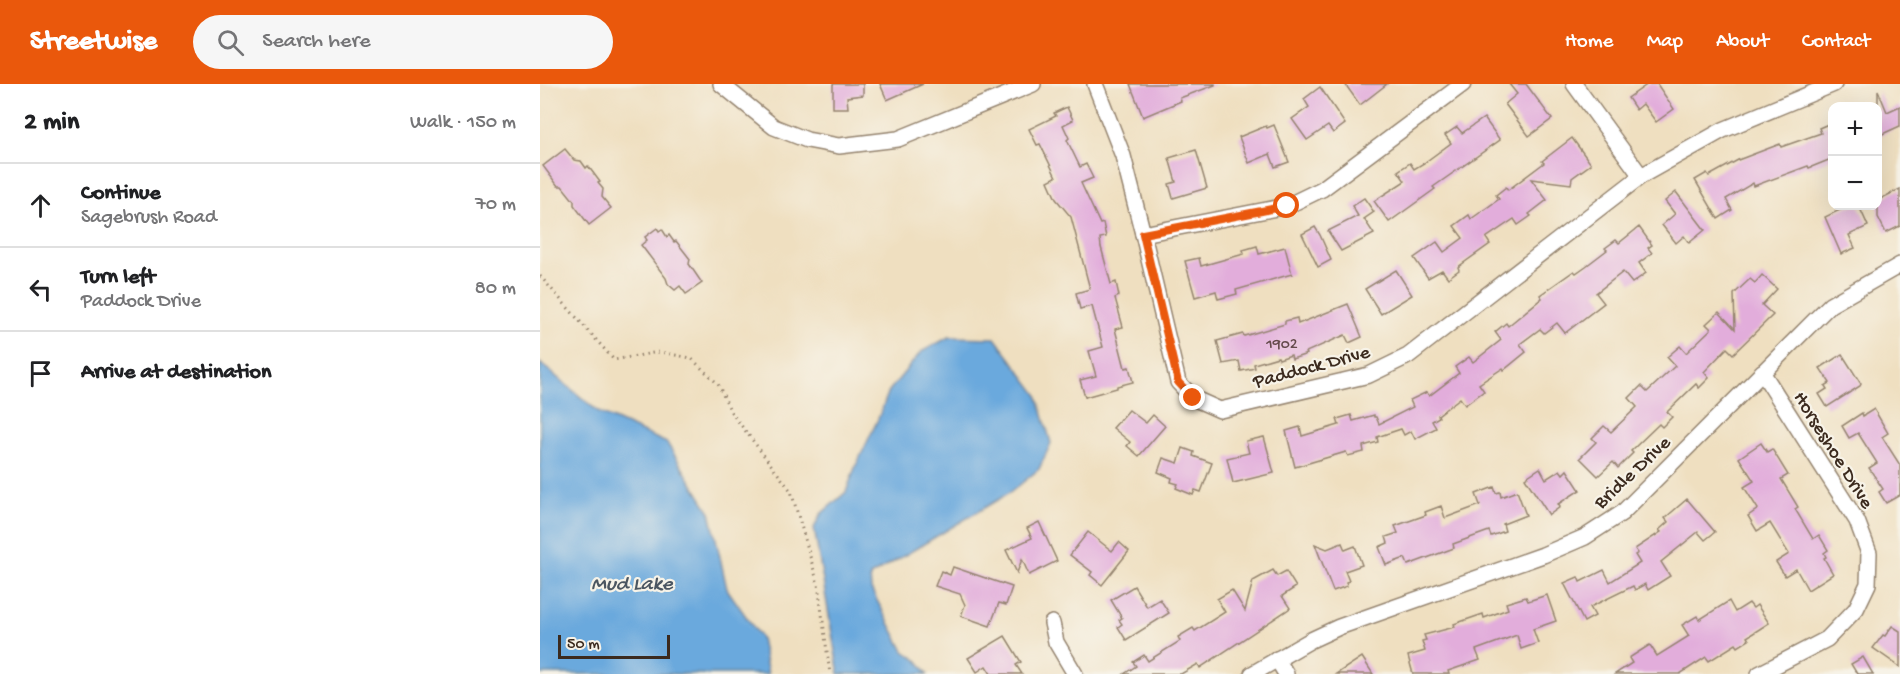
<!DOCTYPE html>
<html lang="en">
<head>
<meta charset="utf-8">
<style>
  :root { --surface:#fff; --page:#f6f6f6; --text:#202124; --muted:#757577; --line:#e0e0e0; --accent:#ea580c }
  body { margin:0; font-family:"Gochi Hand",sans-serif; background:var(--page); color:var(--text) }
  .controls { position:absolute; right:18px; top:18px; display:grid; overflow:hidden; border-radius:12px; box-shadow:0 6px 24px #0002 }
  .controls button { width:54px; height:54px; display:grid; place-items:center; padding:0; border:0; border-bottom:2px solid var(--line); background:var(--surface); color:var(--text); font:30px sans-serif }
  .scale { position:absolute; left:18px; bottom:15px; width:112px; box-sizing:border-box; padding-left:6px; border:3px solid #3b2a1e; border-top:0; font-size:16px; line-height:21px; white-space:nowrap; color:#3b2a1e; -webkit-text-stroke:4px #f7f3e8; paint-order:stroke }
  .stop { position:absolute; width:18px; height:18px; margin:-14px; border:4px solid #ea580c; border-radius:50%; background:#fff }
  .stop.end { background:#ea580c; border-color:#fff; box-shadow:0 2px 6px #0008 }
  .list { margin:0; padding:0; list-style:none }
  h2 { display:flex; justify-content:space-between; align-items:center; height:78px; margin:0; padding:0 24px; font-size:26px }
  h2 small { font-size:20px; font-weight:400; color:var(--muted) }
  .list li { display:grid; grid-template-columns:39px 1fr auto; gap:18px; align-items:center; box-sizing:border-box; height:84px; padding:0 24px; border-top:2px solid var(--line) }
  .list b { display:block; font-size:22px; white-space:nowrap }
  .list p { margin:0; font-size:20px; white-space:nowrap; color:var(--muted) }
  .list em { font-size:20px; font-style:normal; color:var(--muted) }
  .icon { flex:none; width:33px; height:33px; fill:none; stroke:currentColor; stroke-width:2; stroke-linecap:round; stroke-linejoin:round }
  .map { position:relative; flex:none; width:1360px; height:590px; overflow:hidden }
  header { display:flex; align-items:center; gap:36px; box-sizing:border-box; height:84px; padding:0 30px; background:var(--accent); color:#fff }
  header strong { font-size:28px }
  nav { display:flex; gap:33px; margin-inline-start:auto; font-size:21px }
  .search { width:420px; height:54px; background:var(--page); display:flex; align-items:center; gap:15px; box-sizing:border-box; padding:0 21px; border-radius:33px; color:var(--muted); font-size:22px }
  main { display:flex }
  aside { flex:1; background:var(--surface) }
  .map>svg:first-child { display:block }
  .water { fill:#6aa9dd; stroke:#526a7e; stroke-width:1.5 }
  .building { fill:#e2addb }
  .lines { fill:none; stroke-linecap:round; stroke-linejoin:round }
  .street-casing { stroke:#95846f; stroke-width:18 }
  .path { stroke:#95846f; stroke-width:3; stroke-dasharray:1.5 4.5; stroke-linecap:butt }
  .street { stroke:#fff; stroke-width:15 }
  .route { stroke:#ea580c; stroke-width:8 }
  .labels { text-anchor:middle; stroke-width:4.5; stroke-linejoin:round; paint-order:stroke }
  .number-label { font-size:16px; fill:#654b4d }
  .street-label { font-size:20px; fill:#3b2a1e; stroke:#f7f3e8 }
  .water-label { font-size:21px; font-style:italic; fill:#4b5661; stroke:#f7f3e8 }
</style>
</head>
<body>
<header>
<strong>Streetwise</strong>
<div class="search"><svg class="icon" aria-label="search" viewBox="0 0 24 24"><circle cx="10" cy="10" r="6"/><path d="M15 15l6 6"/></svg>Search here</div>
<nav><a>Home</a><a>Map</a><a>About</a><a>Contact</a></nav>
</header>
<main>
<aside>
<h2>2 min<small>Walk · 150 m</small></h2>
<ul class="list">
<li><svg class="icon" aria-label="ahead" viewBox="0 0 24 24"><path d="M12 20V5M6 11l6-6 6 6"/></svg><div><b>Continue</b><p>Sagebrush Road</p></div><em>70 m</em></li>
<li><svg class="icon" aria-label="left" viewBox="0 0 24 24"><path d="M17 20v-9H6M10 6l-5 5 5 5"/></svg><div><b>Turn left</b><p>Paddock Drive</p></div><em>80 m</em></li>
<li><svg class="icon" aria-label="arrive" viewBox="0 0 24 24"><path d="M6 21V4h12l-3 4 3 4H6"/></svg><div><b>Arrive at destination</b></div></li>
</ul>
</aside>
<div class="map">
<svg width="1360" height="590" viewBox="0 0 1360 590">
  <rect width="100%" height="100%" fill="#f7f3e8"/>
  <filter id="ink" filterUnits="userSpaceOnUse"><feTurbulence type="fractalNoise" baseFrequency=".0167" numOctaves="2"/><feDisplacementMap in="SourceGraphic" scale="12" xChannelSelector="R" yChannelSelector="G"/><feConvolveMatrix kernelMatrix="1 2 1 2 8 2 1 2 1" color-interpolation-filters="sRGB"/></filter>
  <filter id="wash" filterUnits="userSpaceOnUse"><feTurbulence type="fractalNoise" baseFrequency=".008" numOctaves="4" result="noise"/><feDisplacementMap in="SourceGraphic" scale="24" xChannelSelector="R" yChannelSelector="G"/><feGaussianBlur stdDeviation="1.35" result="paint"/><feColorMatrix in="noise" values="0 0 0 0 0 0 0 0 0 0 0 0 0 0 0 0 0 1.4 0 .05"/><feComposite in="paint" operator="in"/></filter>
  <g filter="url(#wash)">
    <rect width="100%" height="100%" fill="#efdfc0"/>
    <!-- water -->
    <g class="water">
      <polygon points="409,253 455,254 497,310 511,359 499,385 471,408 330,492 331,505 364,567 377,576 388,590 299,590 274,444 281,430 306,408 315,384 338,335 349,307 381,268"/>
      <polygon points="0,279 60,329 127,359 170,428 187,505 221,554 228,590 0,590"/>
    </g>
    <g id="blocks">
      <!-- building -->
      <g class="building">
        <polygon points="293,0 323,0 323,11 307,13 308,24 293,24"/>
        <polygon points="340,0 383,0 347,16"/>
        <polygon points="590,0 675,0 675,1 640,14 641,17 603,33"/>
        <polygon points="805,0 847,0 820,21"/>
        <polygon points="969,0 986,0 1012,35 989,52 965,20 977,10"/>
        <polygon points="1108,0 1117,0 1134,25 1116,38 1103,20 1096,26 1088,14"/>
        <polygon points="780,3 805,40 793,49 788,42 767,56 752,35 769,23 764,15"/>
        <polygon points="1338,6 1347,28 1360,22 1360,42 1338,52"/>
        <polygon points="527,23 533,36 523,41 529,54 527,56 540,83 546,80 553,94 541,99 560,140 563,139 566,153 560,154 561,163 571,200 576,198 579,212 575,214 583,243 575,245 585,284 589,283 593,298 577,302 577,304 545,313 540,296 556,292 549,267 563,263 552,222 540,225 536,209 550,205 531,133 516,115 508,97 516,93 500,60 497,61 489,45 516,32 514,29"/>
        <polygon points="944,34 960,56 893,103 895,105 849,138 834,117 865,97 858,87 870,79 874,85 884,79 911,59 905,51 917,43 922,49"/>
        <polygon points="1293,38 1293,76 1291,75 1269,84 1268,82 1214,102 1213,99 1186,115 1192,126 1178,135 1155,96 1167,89 1169,92 1198,76 1240,60 1241,63 1281,49 1279,44"/>
        <polygon points="734,41 749,78 735,83 730,70 709,79 699,53 726,42 727,44"/>
        <polygon points="1032,54 1051,80 1032,94 1031,100 991,95 1007,116 989,130 991,132 978,141 974,135 946,154 950,160 918,183 919,186 908,194 902,186 888,194 874,174 897,158 904,168 923,154 914,142 929,131 931,135 959,115 956,111 966,103 968,106 1004,79 1002,77"/>
        <polygon points="25,65 34,76 41,77 46,84 48,82 60,98 58,99 63,105 62,113 71,124 49,141 34,121 34,117 22,102 18,102 3,82"/>
        <polygon points="656,66 667,104 633,114 629,100 636,98 629,74"/>
        <polygon points="1360,105 1360,142 1346,149 1338,133 1338,116"/>
        <polygon points="1136,108 1165,146 1149,159 1144,152 1136,159 1122,141 1135,130 1125,117"/>
        <polygon points="824,114 834,128 824,135 834,150 801,167 788,147 818,132 812,122"/>
        <polygon points="1308,122 1319,122 1328,142 1309,151 1315,164 1301,170 1285,133"/>
        <polygon points="775,143 780,151 791,176 778,183 762,150"/>
        <polygon points="1099,143 1112,161 1108,164 1112,169 1099,179 1106,189 1092,199 1083,188 1056,209 1064,219 1025,249 1017,239 1004,249 1000,245 980,260 986,268 964,286 963,284 939,300 944,307 925,321 920,314 898,331 899,333 892,337 896,344 875,355 871,347 864,351 861,345 837,353 838,358 823,362 824,368 808,372 806,368 755,383 746,347 760,343 762,352 799,341 797,335 811,331 813,337 834,331 834,333 836,333 839,340 873,323 870,316 887,308 889,312 919,289 915,283 929,273 933,278 961,256 955,248 966,239 968,242 1002,214 1000,211 1034,187 1036,189 1046,182 1067,166 1065,164 1076,156 1079,159"/>
        <polygon points="117,144 119,147 122,145 127,153 129,151 134,158 136,157 150,175 149,180 162,199 146,210 140,202 135,206 128,200 126,194 101,161 107,156 105,153"/>
        <polygon points="717,162 719,170 745,163 752,190 696,206 697,210 678,215 676,207 655,213 645,177 659,174 661,182 704,170 703,166"/>
        <polygon points="856,186 872,211 841,230 825,205"/>
        <polygon points="1222,191 1237,205 1222,221 1233,231 1193,270 1187,264 1164,288 1169,294 1159,304 1156,300 1127,328 1132,333 1122,343 1119,340 1091,367 1093,369 1078,384 1073,378 1058,392 1040,374 1056,358 1052,354 1064,342 1071,348 1097,323 1089,314 1101,302 1107,308 1135,282 1127,273 1140,262 1146,269 1171,245 1166,240 1179,228 1195,245 1194,210 1210,195 1215,199"/>
        <polygon points="808,220 822,253 809,259 805,251 766,268 767,270 752,275 751,271 739,275 738,273 714,280 715,284 701,287 699,277 683,280 677,257 703,250 704,252 745,240 745,237 757,234 758,240"/>
        <polygon points="1302,270 1321,300 1320,302 1287,323 1279,310 1287,305 1285,302 1290,299 1280,284"/>
        <polygon points="1334,325 1348,349 1342,353 1360,381 1360,411 1346,419 1339,408 1343,405 1329,384 1337,379 1318,349 1309,354 1302,342 1322,329 1323,332"/>
        <polygon points="589,326 606,339 613,331 625,342 599,372 587,362 590,358 573,344"/>
        <polygon points="724,353 734,389 693,399 687,374 709,369 706,357"/>
        <polygon points="1221,359 1227,368 1232,365 1248,391 1241,395 1258,423 1255,425 1273,455 1279,451 1288,466 1284,469 1286,473 1284,474 1293,490 1268,506 1256,485 1245,492 1236,478 1249,470 1230,439 1217,447 1208,432 1218,425 1204,403 1214,397 1199,374"/>
        <polygon points="643,364 654,368 653,372 672,379 661,408 655,406 653,411 636,404 638,400 631,398 632,394 618,388 623,374 638,379"/>
        <polygon points="1000,384 1006,395 1020,386 1023,390 1027,386 1040,406 1018,420 1020,423 1009,431 985,394"/>
        <polygon points="954,403 956,409 960,408 961,413 977,407 986,431 963,440 965,447 951,452 949,447 913,460 914,464 868,481 865,474 846,481 839,463 848,459 846,453 858,449 855,442 886,431 885,428 901,422 905,434 940,421 936,410"/>
        <polygon points="1147,415 1175,448 1165,456 1158,448 1121,478 1130,492 1108,506 1105,500 1095,506 1093,502 1050,523 1055,532 1044,538 1024,499 1038,493 1040,498 1064,486 1070,498 1100,479 1095,471 1098,469 1095,465 1121,448 1119,446 1128,438 1125,434"/>
        <polygon points="499,438 517,477 489,491 482,475 477,489 466,466 492,454 487,444"/>
        <polygon points="548,448 572,467 579,458 589,467 562,501 550,491 552,488 530,471"/>
        <polygon points="802,459 805,466 815,462 822,481 805,487 809,497 806,498 807,502 793,507 775,460 787,465"/>
        <polygon points="413,483 472,503 466,521 459,519 450,542 421,532 425,521 420,510 395,502 401,487 410,491"/>
        <polygon points="733,486 737,492 746,487 756,503 742,512 750,524 746,527 660,584 658,580 641,590 584,590 596,582 593,578 604,571 608,577 640,557 638,553 653,544 655,547 685,528 677,515 692,506 705,527 713,497"/>
        <polygon points="594,502 607,523 620,515 629,529 586,556 578,543 582,540 579,536 582,534 571,516"/>
        <polygon points="1007,511 1016,537 993,545 998,559 981,565 977,551 936,566 940,576 908,587 909,590 873,590 868,572 885,567 882,557 886,556 884,551 915,543 914,540 943,530 944,534 968,525 966,519 986,513 988,517"/>
        <polygon points="1189,517 1195,528 1209,519 1213,524 1217,521 1229,539 1207,553 1209,556 1198,563 1196,560 1169,577 1166,573 1140,590 1075,590 1092,579 1089,574 1108,562 1110,561 1117,572 1149,552 1142,541 1157,532 1159,536"/>
        <polygon points="1352,542 1360,547 1360,583 1333,564 1343,551 1345,552"/>
        <polygon points="465,552 481,578 476,581 482,590 451,590 446,582 437,588 428,574"/>
        <polygon points="822,573 833,590 796,590"/>
        <polygon points="1323,573 1333,590 1317,590 1311,580"/>
      </g>
    </g>
  </g>
  <g filter="url(#ink)">
    <use href="#blocks" fill-opacity="0" stroke="#95846f" stroke-width="1.5"/>
    <g class="lines">
      <defs>
        <g id="street">
          <polyline points="181,0 234,43 267,56 299,62 358,55 493,0"/>
          <polyline points="555,0 583,72 603,150 638,298 653,314 680,326 829,291 868,272 1101,92 1183,46 1294,0"/>
          <polyline points="1034,0 1101,92"/>
          <polyline points="603,150 747,122 782,105 923,0"/>
          <polyline points="512,539 516,558 535,590"/>
          <polyline points="737,575 746,590"/>
          <polyline points="712,590 771,556 799,543 1003,471 1045,453 1082,429 1290,221 1360,181"/>
          <polyline points="1219,590 1287,555 1316,525 1328,500 1329,469 1317,437 1222,288"/>
        </g>
      </defs>
      <!-- street casing -->
      <use href="#street" class="street-casing"/>
      <!-- path -->
      <polyline class="path" points="0,192 74,276 119,268 151,274 178,300 191,328 251,407 278,500 290,590"/>
      <!-- street -->
      <use href="#street" class="street"/>
    </g>
  </g>
  <g class="lines" filter="url(#ink)">
    <!-- route -->
    <polyline class="route" points="653,314 638,298 603,150 747,122"/>
  </g>
  <g class="labels">
    <!-- number labels -->
    <g class="number-label">
      <text x="742" y="264">1902</text>
    </g>
    <!-- street labels -->
    <g class="street-label">
      <text transform="translate(771 281) rotate(-15)" y="7">Paddock Drive</text>
      <text transform="translate(1295 365) rotate(58)" y="7">Horseshoe Drive</text>
      <text transform="translate(1091 387) rotate(-43)" y="7">Bridle Drive</text>
    </g>
    <!-- water labels -->
    <g class="water-label">
      <text x="92" y="505">Mud Lake</text>
    </g>
  </g>
</svg>
<div class="controls">
<button>+</button>
<button>−</button>
</div>
<div class="scale">50 m</div>
<div class="stop" style="left:747px;top:122px"></div>
<div class="stop end" style="left:653px;top:314px"></div>
</div>
</main>
</body>
</html>
